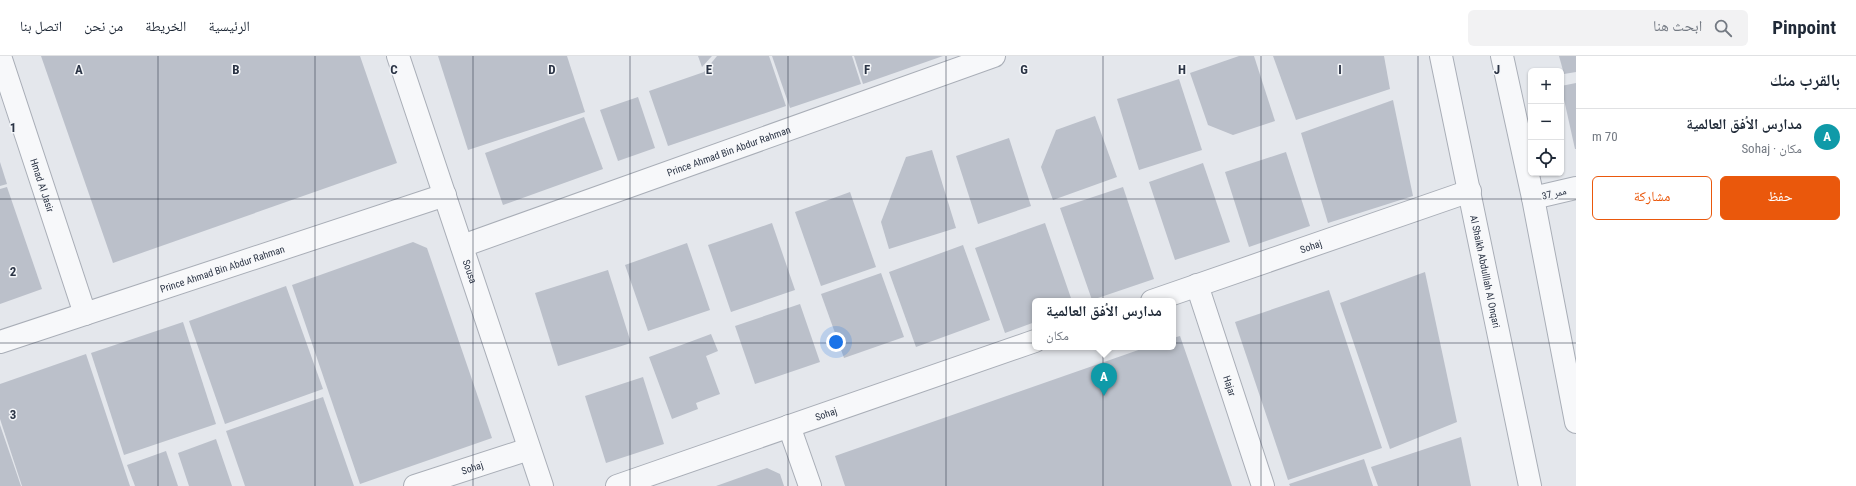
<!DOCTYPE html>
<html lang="ar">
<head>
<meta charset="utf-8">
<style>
  :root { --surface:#fff; --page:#f2f2f3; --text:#1f2937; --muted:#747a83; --line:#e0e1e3; --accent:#ea580c }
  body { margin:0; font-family:"Roboto Condensed","Noto Naskh Arabic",sans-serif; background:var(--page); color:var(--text); direction:rtl }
  .controls { position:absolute; right:12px; top:12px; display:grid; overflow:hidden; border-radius:6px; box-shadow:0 1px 3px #0004 }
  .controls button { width:36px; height:36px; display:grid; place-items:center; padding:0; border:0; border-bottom:1px solid var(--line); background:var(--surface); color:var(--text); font:20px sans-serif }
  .you { position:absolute; left:836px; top:286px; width:14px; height:14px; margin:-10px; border:3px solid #fff; border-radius:50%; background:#1a73e8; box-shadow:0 0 0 6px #1a73e833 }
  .badge { display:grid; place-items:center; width:26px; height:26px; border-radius:50%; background:var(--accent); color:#fff; font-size:13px; font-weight:700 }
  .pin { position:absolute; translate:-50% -33px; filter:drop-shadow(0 1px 2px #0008) }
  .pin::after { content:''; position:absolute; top:21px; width:14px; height:12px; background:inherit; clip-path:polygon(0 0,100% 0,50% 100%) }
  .popup { position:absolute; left:1032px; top:242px; width:144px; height:52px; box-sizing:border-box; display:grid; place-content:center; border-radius:6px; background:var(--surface); filter:drop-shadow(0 1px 3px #0005); font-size:13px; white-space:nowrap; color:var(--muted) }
  .popup b { font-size:15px; color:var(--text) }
  .popup::after { content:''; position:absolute; left:50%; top:100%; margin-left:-8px; border:8px solid transparent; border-top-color:var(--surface) }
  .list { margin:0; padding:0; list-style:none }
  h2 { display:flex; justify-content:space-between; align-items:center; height:52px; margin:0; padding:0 16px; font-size:17px }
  h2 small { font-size:13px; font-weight:400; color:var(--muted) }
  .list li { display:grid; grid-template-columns:26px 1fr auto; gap:12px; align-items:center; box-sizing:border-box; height:56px; padding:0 16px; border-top:1px solid var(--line) }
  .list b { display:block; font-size:15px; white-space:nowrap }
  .list p { margin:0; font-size:13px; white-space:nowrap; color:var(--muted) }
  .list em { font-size:13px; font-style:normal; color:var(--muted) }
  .actions { display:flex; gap:8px; padding:12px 16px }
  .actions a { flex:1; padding:9px 0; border:1px solid var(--accent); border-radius:6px; text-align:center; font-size:14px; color:var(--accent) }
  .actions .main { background:var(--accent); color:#fff }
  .icon { flex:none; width:22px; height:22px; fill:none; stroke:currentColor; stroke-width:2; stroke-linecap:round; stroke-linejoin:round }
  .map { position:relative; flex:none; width:1576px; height:430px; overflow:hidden; direction:ltr }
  header { display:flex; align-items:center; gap:24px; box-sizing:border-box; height:56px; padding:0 20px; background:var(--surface); border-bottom:1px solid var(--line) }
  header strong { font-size:19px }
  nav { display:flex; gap:22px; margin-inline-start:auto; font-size:14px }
  .search { width:280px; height:36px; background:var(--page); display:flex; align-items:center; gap:10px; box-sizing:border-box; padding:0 14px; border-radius:6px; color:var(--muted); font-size:15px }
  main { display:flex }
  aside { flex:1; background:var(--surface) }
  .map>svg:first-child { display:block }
  .building { fill:#bbc0ca }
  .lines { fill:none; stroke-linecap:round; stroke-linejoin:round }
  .minor-casing { stroke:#a9aeb7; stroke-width:24 }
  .minor { stroke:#f7f8fa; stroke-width:22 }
  .grid { fill:none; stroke:#2b3445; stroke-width:1; stroke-opacity:0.55 }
  .labels { text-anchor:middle; stroke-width:3; stroke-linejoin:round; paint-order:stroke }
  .street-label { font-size:10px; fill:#2b3445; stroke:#f4f6f9 }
  .grid-label { font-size:13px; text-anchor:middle; font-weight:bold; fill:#2b3445; stroke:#f4f6f9; stroke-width:3; stroke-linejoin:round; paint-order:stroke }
</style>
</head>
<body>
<header>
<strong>Pinpoint</strong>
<div class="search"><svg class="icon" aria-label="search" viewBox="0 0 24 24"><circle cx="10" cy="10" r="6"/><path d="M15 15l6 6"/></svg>ابحث هنا</div>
<nav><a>الرئيسية</a><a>الخريطة</a><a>من نحن</a><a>اتصل بنا</a></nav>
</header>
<main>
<aside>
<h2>بالقرب منك<small></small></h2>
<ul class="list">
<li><span class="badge" style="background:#0f9aa8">A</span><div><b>مدارس الأفق العالمية</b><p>مكان · Sohaj</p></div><em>70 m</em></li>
</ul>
<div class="actions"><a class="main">حفظ</a><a>مشاركة</a></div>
</aside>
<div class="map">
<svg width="1576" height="430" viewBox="0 0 1576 430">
  <rect width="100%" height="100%" fill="#e4e7ec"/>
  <!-- building -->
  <g class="building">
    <polygon points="41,0 360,0 397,107 113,207"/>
    <polygon points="438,0 567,0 585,56 468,94"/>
    <polygon points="698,0 712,0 702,11"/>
    <polygon points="717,0 769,0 786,50 668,90 649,35 704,16"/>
    <polygon points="772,0 852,0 861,28 790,52"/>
    <polygon points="854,0 943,0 863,28"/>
    <polygon points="1239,0 1254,0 1275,65 1233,79 1208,69 1190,17"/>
    <polygon points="1273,0 1384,0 1390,33 1296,64"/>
    <polygon points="1559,0 1576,0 1576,16 1564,18"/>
    <polygon points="1179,23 1202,94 1139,114 1117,43"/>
    <polygon points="1576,27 1576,93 1575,93 1561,30"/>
    <polygon points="638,41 655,92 618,105 600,54"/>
    <polygon points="1393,44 1413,140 1328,167 1301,77"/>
    <polygon points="1095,60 1117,121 1053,144 1041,111 1056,74"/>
    <polygon points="584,61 603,113 503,149 485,97"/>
    <polygon points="1009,82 1031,150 978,168 956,100"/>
    <polygon points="932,94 956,172 889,193 881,166 906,101"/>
    <polygon points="1286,96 1310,170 1249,191 1225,116"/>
    <polygon points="0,106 7,128 0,130"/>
    <polygon points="1203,107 1230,186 1175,204 1149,126"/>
    <polygon points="7,131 42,233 0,248 0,133"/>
    <polygon points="1123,131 1154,223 1092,244 1060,152"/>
    <polygon points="850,136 876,211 821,230 795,156"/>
    <polygon points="772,167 795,234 731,256 708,189"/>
    <polygon points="1045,167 1072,245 1035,245 1035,266 1005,277 975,192"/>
    <polygon points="413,186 427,192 492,382 360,428 292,229"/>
    <polygon points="687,187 710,254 648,275 625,209"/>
    <polygon points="963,189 990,264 916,291 889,216"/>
    <polygon points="608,214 631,287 558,310 535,237"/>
    <polygon points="1425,216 1457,366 1390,393 1340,247"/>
    <polygon points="881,217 904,281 844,302 821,238"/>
    <polygon points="286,230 323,333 225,368 189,265"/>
    <polygon points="1329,234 1382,392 1288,424 1235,266"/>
    <polygon points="800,248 820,306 755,328 735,270"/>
    <polygon points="183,266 216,368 124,399 91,297"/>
    <polygon points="711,278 718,295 706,300 720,338 696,347 698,353 672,363 649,301"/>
    <polygon points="1180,280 1232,430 845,430 835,400 1147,291 1173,291 1173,282"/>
    <polygon points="86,298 130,430 22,430 0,363 0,328"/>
    <polygon points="643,321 664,388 606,407 585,340"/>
    <polygon points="323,341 354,430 245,430 226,375"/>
    <polygon points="0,369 21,430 0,430"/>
    <polygon points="1461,381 1471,430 1378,430 1371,411"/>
    <polygon points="216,383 232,430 189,430 178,397"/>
    <polygon points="166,395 178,430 135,430 127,409"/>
    <polygon points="1364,403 1373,430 1290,430 1289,428"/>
    <polygon points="767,412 780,418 784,430 716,430"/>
  </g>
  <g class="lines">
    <defs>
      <g id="minor">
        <path id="s1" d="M0,0L85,258"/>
        <path id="s2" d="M398,0L542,430"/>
        <path id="s3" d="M1441,0L1530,430"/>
        <polyline points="1502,0 1533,142 1576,366"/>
        <polyline points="1533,142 1576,132"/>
        <path id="s4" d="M462,190L994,0"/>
        <path id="s5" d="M1197,229L1263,430"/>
        <path id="s6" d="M1152,245L1470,135"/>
        <path id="s7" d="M0,286L445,139"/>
        <polyline points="789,370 810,430"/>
        <path id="s8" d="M415,430L529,393"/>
        <path id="s9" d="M617,430L1035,285"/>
      </g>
    </defs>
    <!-- minor casing -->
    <use href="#minor" class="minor-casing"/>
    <!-- minor -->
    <use href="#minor" class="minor"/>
  </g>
  <!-- grid -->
  <path class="grid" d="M158,0V430M315,0V430M473,0V430M630,0V430M788,0V430M946,0V430M1103,0V430M1261,0V430M1418,0V430M0,143H1576M0,287H1576"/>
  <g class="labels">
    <!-- street labels -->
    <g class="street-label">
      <text dy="4" stroke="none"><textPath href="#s4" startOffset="283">Prince Ahmad Bin Abdur Rahman</textPath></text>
      <text dy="4" stroke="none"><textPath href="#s1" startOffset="136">Hmad Al Jasir</textPath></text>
      <text transform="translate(1554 137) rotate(-13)" y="4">ممر 37</text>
      <text dy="4" stroke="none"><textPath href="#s6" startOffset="168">Sohaj</textPath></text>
      <text dy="4" stroke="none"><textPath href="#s7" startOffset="234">Prince Ahmad Bin Abdur Rahman</textPath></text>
      <text dy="4" stroke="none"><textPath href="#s2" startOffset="227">Sousa</textPath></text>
      <text dy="4" stroke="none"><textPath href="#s3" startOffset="220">Al Shaikh Abdulllah Al Onqari</textPath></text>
      <text dy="4" stroke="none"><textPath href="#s5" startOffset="106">Hajar</textPath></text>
      <text dy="4" stroke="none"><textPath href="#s9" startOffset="221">Sohaj</textPath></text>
      <text dy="4" stroke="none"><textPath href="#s8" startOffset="60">Sohaj</textPath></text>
    </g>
  </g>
  <g class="grid-label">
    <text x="79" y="18">A</text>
    <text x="236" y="18">B</text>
    <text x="394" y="18">C</text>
    <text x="552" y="18">D</text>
    <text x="709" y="18">E</text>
    <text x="867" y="18">F</text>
    <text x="1024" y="18">G</text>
    <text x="1182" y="18">H</text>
    <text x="1340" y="18">I</text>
    <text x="1497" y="18">J</text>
    <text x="13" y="76">1</text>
    <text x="13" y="220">2</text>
    <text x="13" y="363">3</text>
  </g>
</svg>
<div class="controls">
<button>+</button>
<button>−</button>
<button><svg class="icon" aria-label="locate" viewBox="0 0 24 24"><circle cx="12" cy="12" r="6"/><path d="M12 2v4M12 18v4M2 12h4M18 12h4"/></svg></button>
</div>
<div class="you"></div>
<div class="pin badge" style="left:1104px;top:340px;background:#0f9aa8">A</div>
<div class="popup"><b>مدارس الأفق العالمية</b>مكان</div>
</div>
</main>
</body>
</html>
